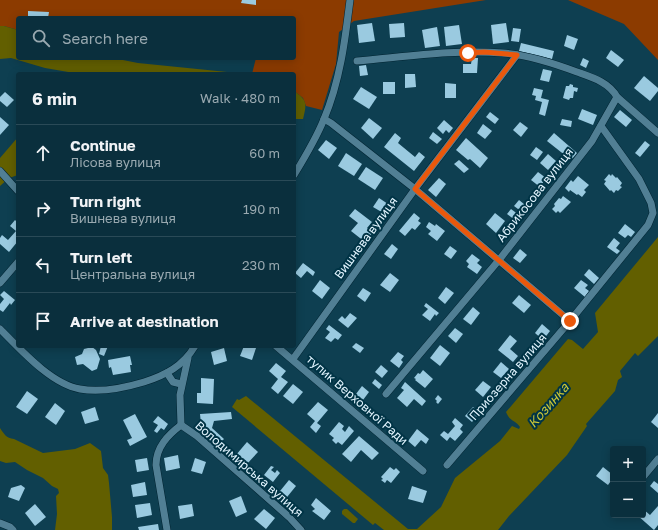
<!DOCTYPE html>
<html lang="en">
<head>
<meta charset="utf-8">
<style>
  :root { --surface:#0a2f3d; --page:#133744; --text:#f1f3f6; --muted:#99a9b0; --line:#2a4a57 }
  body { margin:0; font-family:"Golos Text",sans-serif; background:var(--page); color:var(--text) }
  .controls { position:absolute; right:12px; bottom:12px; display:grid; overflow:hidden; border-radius:4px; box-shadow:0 2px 10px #0003 }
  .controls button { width:36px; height:36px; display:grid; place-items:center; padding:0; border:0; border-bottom:1px solid var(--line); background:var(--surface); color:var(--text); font:20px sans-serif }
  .stop { position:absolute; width:12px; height:12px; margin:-9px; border:3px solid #ea580c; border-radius:50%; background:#fff }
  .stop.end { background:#ea580c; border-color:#fff; box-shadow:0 1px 4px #0008 }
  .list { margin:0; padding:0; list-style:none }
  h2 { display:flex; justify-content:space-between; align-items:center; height:52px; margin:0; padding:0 16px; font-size:17px }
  h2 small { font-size:13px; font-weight:400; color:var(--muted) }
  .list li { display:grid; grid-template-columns:26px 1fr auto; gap:12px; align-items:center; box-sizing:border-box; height:56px; padding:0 16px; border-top:1px solid var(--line) }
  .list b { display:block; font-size:15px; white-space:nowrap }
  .list p { margin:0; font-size:13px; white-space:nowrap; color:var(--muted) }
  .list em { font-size:13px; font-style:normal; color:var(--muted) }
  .icon { flex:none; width:22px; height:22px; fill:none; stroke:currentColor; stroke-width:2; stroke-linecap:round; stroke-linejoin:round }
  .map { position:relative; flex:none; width:658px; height:530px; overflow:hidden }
  .search { position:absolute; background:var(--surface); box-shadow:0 2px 10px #0003; left:16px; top:16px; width:280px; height:44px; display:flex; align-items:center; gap:10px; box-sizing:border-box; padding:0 14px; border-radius:4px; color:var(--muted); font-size:15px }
  .panel { position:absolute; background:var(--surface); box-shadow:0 2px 10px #0003; left:16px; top:72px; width:280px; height:276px; border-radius:4px }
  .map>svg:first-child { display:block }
  .green { fill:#8c3b00 }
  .water { fill:#625f00 }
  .building { fill:#9acae0 }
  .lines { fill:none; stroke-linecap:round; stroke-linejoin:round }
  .street-casing { stroke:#002432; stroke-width:8 }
  .street { stroke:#517f94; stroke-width:7 }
  .route { stroke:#ea580c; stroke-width:5 }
  .labels { text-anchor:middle; stroke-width:4; stroke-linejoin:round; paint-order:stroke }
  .street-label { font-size:12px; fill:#e2f5ff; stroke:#003446 }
  .water-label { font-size:13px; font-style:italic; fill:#cdc937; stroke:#003446 }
</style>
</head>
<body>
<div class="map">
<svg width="658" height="530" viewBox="0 0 658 530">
  <rect width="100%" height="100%" fill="#0e3f51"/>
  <!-- green -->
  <g class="green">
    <polygon points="0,0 486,0 354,21 339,32 336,64 322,110 306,106 303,98 294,91 294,74 252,74 256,58 294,58 294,18 18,18 18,30 4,26 0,26"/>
    <polygon points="568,0 658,0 658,60 624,24"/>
  </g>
  <!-- water -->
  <g class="water">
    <polygon points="0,26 4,26 18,30 18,58 113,58 138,63 247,74 80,74 45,68 11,58 0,59"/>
    <path d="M294,91C307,100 307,103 303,119H294Z"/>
    <polygon points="18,137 18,175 9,178 0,186 0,158"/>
    <path d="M658,237V336L638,356L635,353L620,371L622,377L618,380L615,391L586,424L587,426L567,455L509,516L498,530H384L375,523L373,525L232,407L237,399L239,400L246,396L408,529H417L441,507L455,478L500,441L512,426L519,429L520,427C516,420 510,422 506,412L568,339L572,340L583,349L598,332L595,313Z"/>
    <path d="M0,428C4,434 6,438 14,439L43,453L75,449L90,443L101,451L103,468L108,475L109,483L112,517V530H55L57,514L56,496L59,493L58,489L52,486L43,478L27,470L15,462L6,463L0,461Z"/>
    <polygon points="344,509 347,509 358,519 355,523 353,523 342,514 342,511"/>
  </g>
  <!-- building -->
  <g class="building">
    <polygon points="242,0 256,0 256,5 241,3"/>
    <polygon points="28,11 49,12 48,18 28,18"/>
    <polygon points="372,23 375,41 359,43 357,25"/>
    <polygon points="404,23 405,37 390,38 389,24"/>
    <polygon points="506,23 509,42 493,44 491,25"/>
    <polygon points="459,25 462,44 446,46 444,27"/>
    <polygon points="437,27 440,46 425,48 422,30"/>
    <polygon points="513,28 521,29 519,42 511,41"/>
    <polygon points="567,35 578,39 574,50 564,46"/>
    <polygon points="521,43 554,51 552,59 519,51"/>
    <polygon points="611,50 624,60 618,67 606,58"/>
    <polygon points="472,58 478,58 477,73 463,73 463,64 471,64"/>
    <polygon points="583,58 589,61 586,68 580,65"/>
    <polygon points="366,65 368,75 360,76 359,66"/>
    <polygon points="543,69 552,71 549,82 540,80"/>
    <polygon points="405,74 415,74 416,87 405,88"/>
    <polygon points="644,76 658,88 658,91 650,101 634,88"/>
    <rect x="383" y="82" width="12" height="12"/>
    <polygon points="445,83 456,84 456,98 445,98"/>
    <polygon points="570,84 573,85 573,87 578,88 577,92 574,91 573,98 570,98 569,100 563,98 566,86 569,86"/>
    <polygon points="361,87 377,97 369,109 353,99"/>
    <polygon points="534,88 543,90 541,98 549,100 545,116 539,114 542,102 535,100 536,96 532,95"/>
    <polygon points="5,92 14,100 7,107 0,101 0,97"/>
    <polygon points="582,109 597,115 593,125 578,119"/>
    <polygon points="620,110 632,120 626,127 614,117"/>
    <polygon points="490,112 499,119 495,124 486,117"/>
    <polygon points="0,117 9,125 0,135"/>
    <polygon points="369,118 382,128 373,139 361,128"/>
    <polygon points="562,119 572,121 571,127 560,125"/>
    <polygon points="444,120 453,128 449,133 446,130 443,134 437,128"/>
    <polygon points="520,122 528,128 521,137 513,130"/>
    <polygon points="483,124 492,131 485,139 477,133"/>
    <polygon points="433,132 442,139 437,144 429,138"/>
    <polygon points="395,133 401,138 398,143 415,157 419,152 425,157 414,171 384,147"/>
    <polygon points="554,133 577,153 571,160 547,141"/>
    <polygon points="466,138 488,158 480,168 470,159 468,160 456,150"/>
    <polygon points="326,140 337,148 329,159 318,150"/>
    <polygon points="645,141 650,145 640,157 635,153"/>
    <polygon points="536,147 543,152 537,160 530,155"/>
    <polygon points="346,153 362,164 354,176 338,166"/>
    <polygon points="548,154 556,161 548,170 540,163"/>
    <polygon points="459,160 469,169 464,173 454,164"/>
    <polygon points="366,167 383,178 375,190 358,179"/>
    <polygon points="538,172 546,178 540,187 531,180"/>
    <polygon points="609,174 611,176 612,174 616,178 617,177 622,183 620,186 622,187 618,191 616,190 614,193 611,190 610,191 604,184 606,181 604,180"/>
    <polygon points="578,176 589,185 584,190 586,192 582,197 578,194 577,195 570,190 569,192 565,188 571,180 573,182"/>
    <polygon points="439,178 446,184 436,197 428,190"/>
    <polygon points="563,196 571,202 560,213 558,211 556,213 552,209 555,206 554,204 559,198 561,199"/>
    <polygon points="379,198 391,206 385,214 373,207"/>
    <polygon points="519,200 530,209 526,215 514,206"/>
    <polygon points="355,209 372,222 367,228 373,232 365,242 351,231 358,223 349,216"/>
    <polygon points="511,209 519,215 515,220 507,214"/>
    <polygon points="414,213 420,218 418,221 421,223 415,230 412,228 405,236 399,231"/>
    <polygon points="495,213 505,221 496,233 486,224"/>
    <polygon points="15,220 18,223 18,241 9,252 0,244 0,238 2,235 8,240 16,231 10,226"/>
    <polygon points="429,222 435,226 436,224 445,231 437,241 428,234 431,231 426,227"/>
    <polygon points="625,224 635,232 631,237 628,235 625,238 618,233"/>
    <polygon points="614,238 620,243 616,248 620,251 617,254 607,247"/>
    <polygon points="392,244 398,249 391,259 384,254"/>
    <polygon points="450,246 457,251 451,259 444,254"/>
    <polygon points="520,249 527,255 520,263 513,258"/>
    <polygon points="472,254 480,260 477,263 482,267 477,274 467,267 469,264 466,261"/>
    <polygon points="303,263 315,272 313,276 307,271 301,278 295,273"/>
    <polygon points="589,269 599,278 594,284 584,275"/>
    <polygon points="390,273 399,280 390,292 380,285"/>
    <polygon points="320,280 330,288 322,299 312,291"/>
    <polygon points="581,280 588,285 585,288 589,291 585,297 574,288"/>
    <polygon points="446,287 454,293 445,304 438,298"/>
    <polygon points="363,288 371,293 365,302 357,296"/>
    <polygon points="4,291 15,300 11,305 10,303 3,312 0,310 0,304 4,299 0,295"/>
    <polygon points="519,295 531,305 524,313 512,303"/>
    <polygon points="426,303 439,313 436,316 435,314 430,321 422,315 428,309 424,306"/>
    <polygon points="473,307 480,313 471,325 463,319"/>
    <polygon points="350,313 357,318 348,328 338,320 342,316 345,319"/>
    <polygon points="542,324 550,331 543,340 535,333"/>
    <polygon points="329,325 342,335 338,340 335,338 331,342 325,338 330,332 326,329"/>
    <polygon points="455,328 463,334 456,343 448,336"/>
    <polygon points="510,335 517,341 510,349 518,356 513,362 498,350"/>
    <polygon points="356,343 364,348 360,353 352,347"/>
    <polygon points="440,345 450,353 440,366 430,358"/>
    <polygon points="101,346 108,346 104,356 99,354"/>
    <polygon points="244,346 251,346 256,348 252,360 240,356"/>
    <polygon points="92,347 96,350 100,359 97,369 92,371 83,364 77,365 75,357 82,354 84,349"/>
    <polygon points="224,348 227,361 214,365 211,352"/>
    <polygon points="398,352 404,356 401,360 403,362 399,368 390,361"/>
    <polygon points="130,356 132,365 130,365 131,372 113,375 111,367 109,368 108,360"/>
    <polygon points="501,362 509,369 501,378 493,372"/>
    <polygon points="276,363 286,371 281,377 288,382 278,394 271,388 278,379 269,371"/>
    <polygon points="381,365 388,371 382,378 375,372"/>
    <polygon points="423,370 433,379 425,388 415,380 416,379 414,378 418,373 420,374"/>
    <polygon points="201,378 214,379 213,404 197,403 197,393 201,393"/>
    <polygon points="375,379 382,385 379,389 372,383"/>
    <polygon points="483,381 491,387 483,397 475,390"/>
    <polygon points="405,382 426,401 422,406 414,399 407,407 397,398 404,390 401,388"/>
    <polygon points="293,384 303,392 293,404 283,396"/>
    <polygon points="362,386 369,392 360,404 353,398"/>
    <polygon points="27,391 38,399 27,414 16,407"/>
    <polygon points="438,395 442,399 438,404 436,402 437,401 435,399"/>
    <polygon points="318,402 328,410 317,423 321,426 316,433 310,427 315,421 307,414"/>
    <polygon points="55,403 65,411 56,425 45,417"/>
    <polygon points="95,407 99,420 85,424 81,412"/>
    <polygon points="473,407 480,413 472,422 465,416"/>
    <polygon points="231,412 232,419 214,421 212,428 224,439 218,445 198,427 201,424 200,414"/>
    <polygon points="658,413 658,428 651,422"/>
    <polygon points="135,414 147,437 130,446 127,440 132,438 123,420"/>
    <polygon points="158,416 168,424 164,430 161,428 157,433 154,431 158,425 153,422"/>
    <polygon points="455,418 463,425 460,429 463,432 455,441 450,437 447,441 440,435 444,431 448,434 455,426 452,422"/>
    <polygon points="339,422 344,426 342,429 345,432 349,426 354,431 342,445 338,442 336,444 332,440 334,438 329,434"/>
    <polygon points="417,429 429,439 426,444 421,440 415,447 408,441"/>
    <polygon points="359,436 379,453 372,460 361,450 351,462 342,454"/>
    <polygon points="247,442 258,452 246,465 236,455"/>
    <polygon points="178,455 180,468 166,471 164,458"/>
    <polygon points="147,458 149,470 137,472 135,460"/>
    <polygon points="195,458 206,462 202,474 191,471"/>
    <polygon points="271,466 274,467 271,470 275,473 277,470 280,473 273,482 264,475"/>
    <polygon points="390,467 394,470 396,468 400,472 391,483 387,480 385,483 381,480 383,479 381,477"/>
    <polygon points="603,467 613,475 613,478 608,485 596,476"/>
    <polygon points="289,480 296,486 283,502 276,496"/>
    <polygon points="654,481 658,484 658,493 650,486"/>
    <polygon points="145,482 147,495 133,497 131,485"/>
    <polygon points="21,485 25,488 19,501 8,497 11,488"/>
    <polygon points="412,486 427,491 423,503 408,499"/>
    <polygon points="241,496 247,512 236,517 229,501"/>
    <polygon points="316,498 331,511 324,520 312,511 315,509 311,505"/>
    <polygon points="150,503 152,515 137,518 135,505"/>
    <polygon points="35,504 46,517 35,526 25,513"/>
    <polygon points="192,504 194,516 180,519 178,506"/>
    <polygon points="658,506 658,525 654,530 637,515 643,515 643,509 650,515"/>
    <polygon points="264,509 275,518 266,529 254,519"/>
    <polygon points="158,524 159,530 139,530 138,527"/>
  </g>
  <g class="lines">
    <defs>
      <g id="street">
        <path d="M357,61C404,57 456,49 503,53C528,55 553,63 577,72C591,77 609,82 617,97L658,133"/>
        <polyline points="324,119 331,123 415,189 570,321"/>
        <polyline points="0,171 18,191"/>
        <path d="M294,175C305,157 316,139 324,119C340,81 345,41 350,0"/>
        <polyline points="0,283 18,262"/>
        <path d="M0,329C21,350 51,384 80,389C101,393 124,388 144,382C166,375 183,366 195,346"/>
        <polyline points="276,346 423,471"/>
        <polyline points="293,359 415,189 517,55"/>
        <polyline points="167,373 173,382 181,384"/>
        <polyline points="386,394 499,260 592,141 617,97"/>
        <polyline points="181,425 197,436 289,517 301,530"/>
        <polyline points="181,425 180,395 188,358"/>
        <polyline points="447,465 570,321 648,225 653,213 651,203 639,179 601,126"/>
        <polyline points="643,477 658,459"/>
        <polyline points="0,523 10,527 13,530"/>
        <path d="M167,530L156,465C156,447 168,435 181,425"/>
      </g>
    </defs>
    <!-- street casing -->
    <use href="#street" class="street-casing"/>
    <!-- street -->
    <use href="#street" class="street"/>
  </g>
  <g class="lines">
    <!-- route -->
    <polyline class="route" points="468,53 484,52 517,55 415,189 570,321"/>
  </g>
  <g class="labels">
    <!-- street labels -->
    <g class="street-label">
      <text transform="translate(535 195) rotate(-52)" y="4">Абрикосова вулиця</text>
      <text transform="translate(366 238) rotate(-54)" y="4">Вишнева вулиця</text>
      <text transform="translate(508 377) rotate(-49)" y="4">Приозерна вулиця</text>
      <text transform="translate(357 400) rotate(41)" y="4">тупик Верховної Ради</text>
      <text transform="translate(249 469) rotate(41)" y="4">Володимирська вулиця</text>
    </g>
    <!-- water labels -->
    <g class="water-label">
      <text transform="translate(548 405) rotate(-49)" y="5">Козинка</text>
    </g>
  </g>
</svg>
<div class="controls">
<button>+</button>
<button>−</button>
</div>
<div class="stop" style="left:468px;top:53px"></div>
<div class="stop end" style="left:570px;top:321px"></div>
<div class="search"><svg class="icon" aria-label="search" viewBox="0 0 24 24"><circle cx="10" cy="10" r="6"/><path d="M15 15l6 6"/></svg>Search here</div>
<section class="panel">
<h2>6 min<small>Walk · 480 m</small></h2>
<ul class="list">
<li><svg class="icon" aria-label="ahead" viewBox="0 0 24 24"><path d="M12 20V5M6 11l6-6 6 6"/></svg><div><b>Continue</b><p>Лісова вулиця</p></div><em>60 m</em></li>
<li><svg class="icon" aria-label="right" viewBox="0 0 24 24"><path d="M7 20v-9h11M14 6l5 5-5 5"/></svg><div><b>Turn right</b><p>Вишнева вулиця</p></div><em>190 m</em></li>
<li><svg class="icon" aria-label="left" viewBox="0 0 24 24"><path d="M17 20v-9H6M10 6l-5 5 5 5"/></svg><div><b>Turn left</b><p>Центральна вулиця</p></div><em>230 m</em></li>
<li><svg class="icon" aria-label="arrive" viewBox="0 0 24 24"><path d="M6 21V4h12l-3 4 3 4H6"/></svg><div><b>Arrive at destination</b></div></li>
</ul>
</section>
</div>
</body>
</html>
